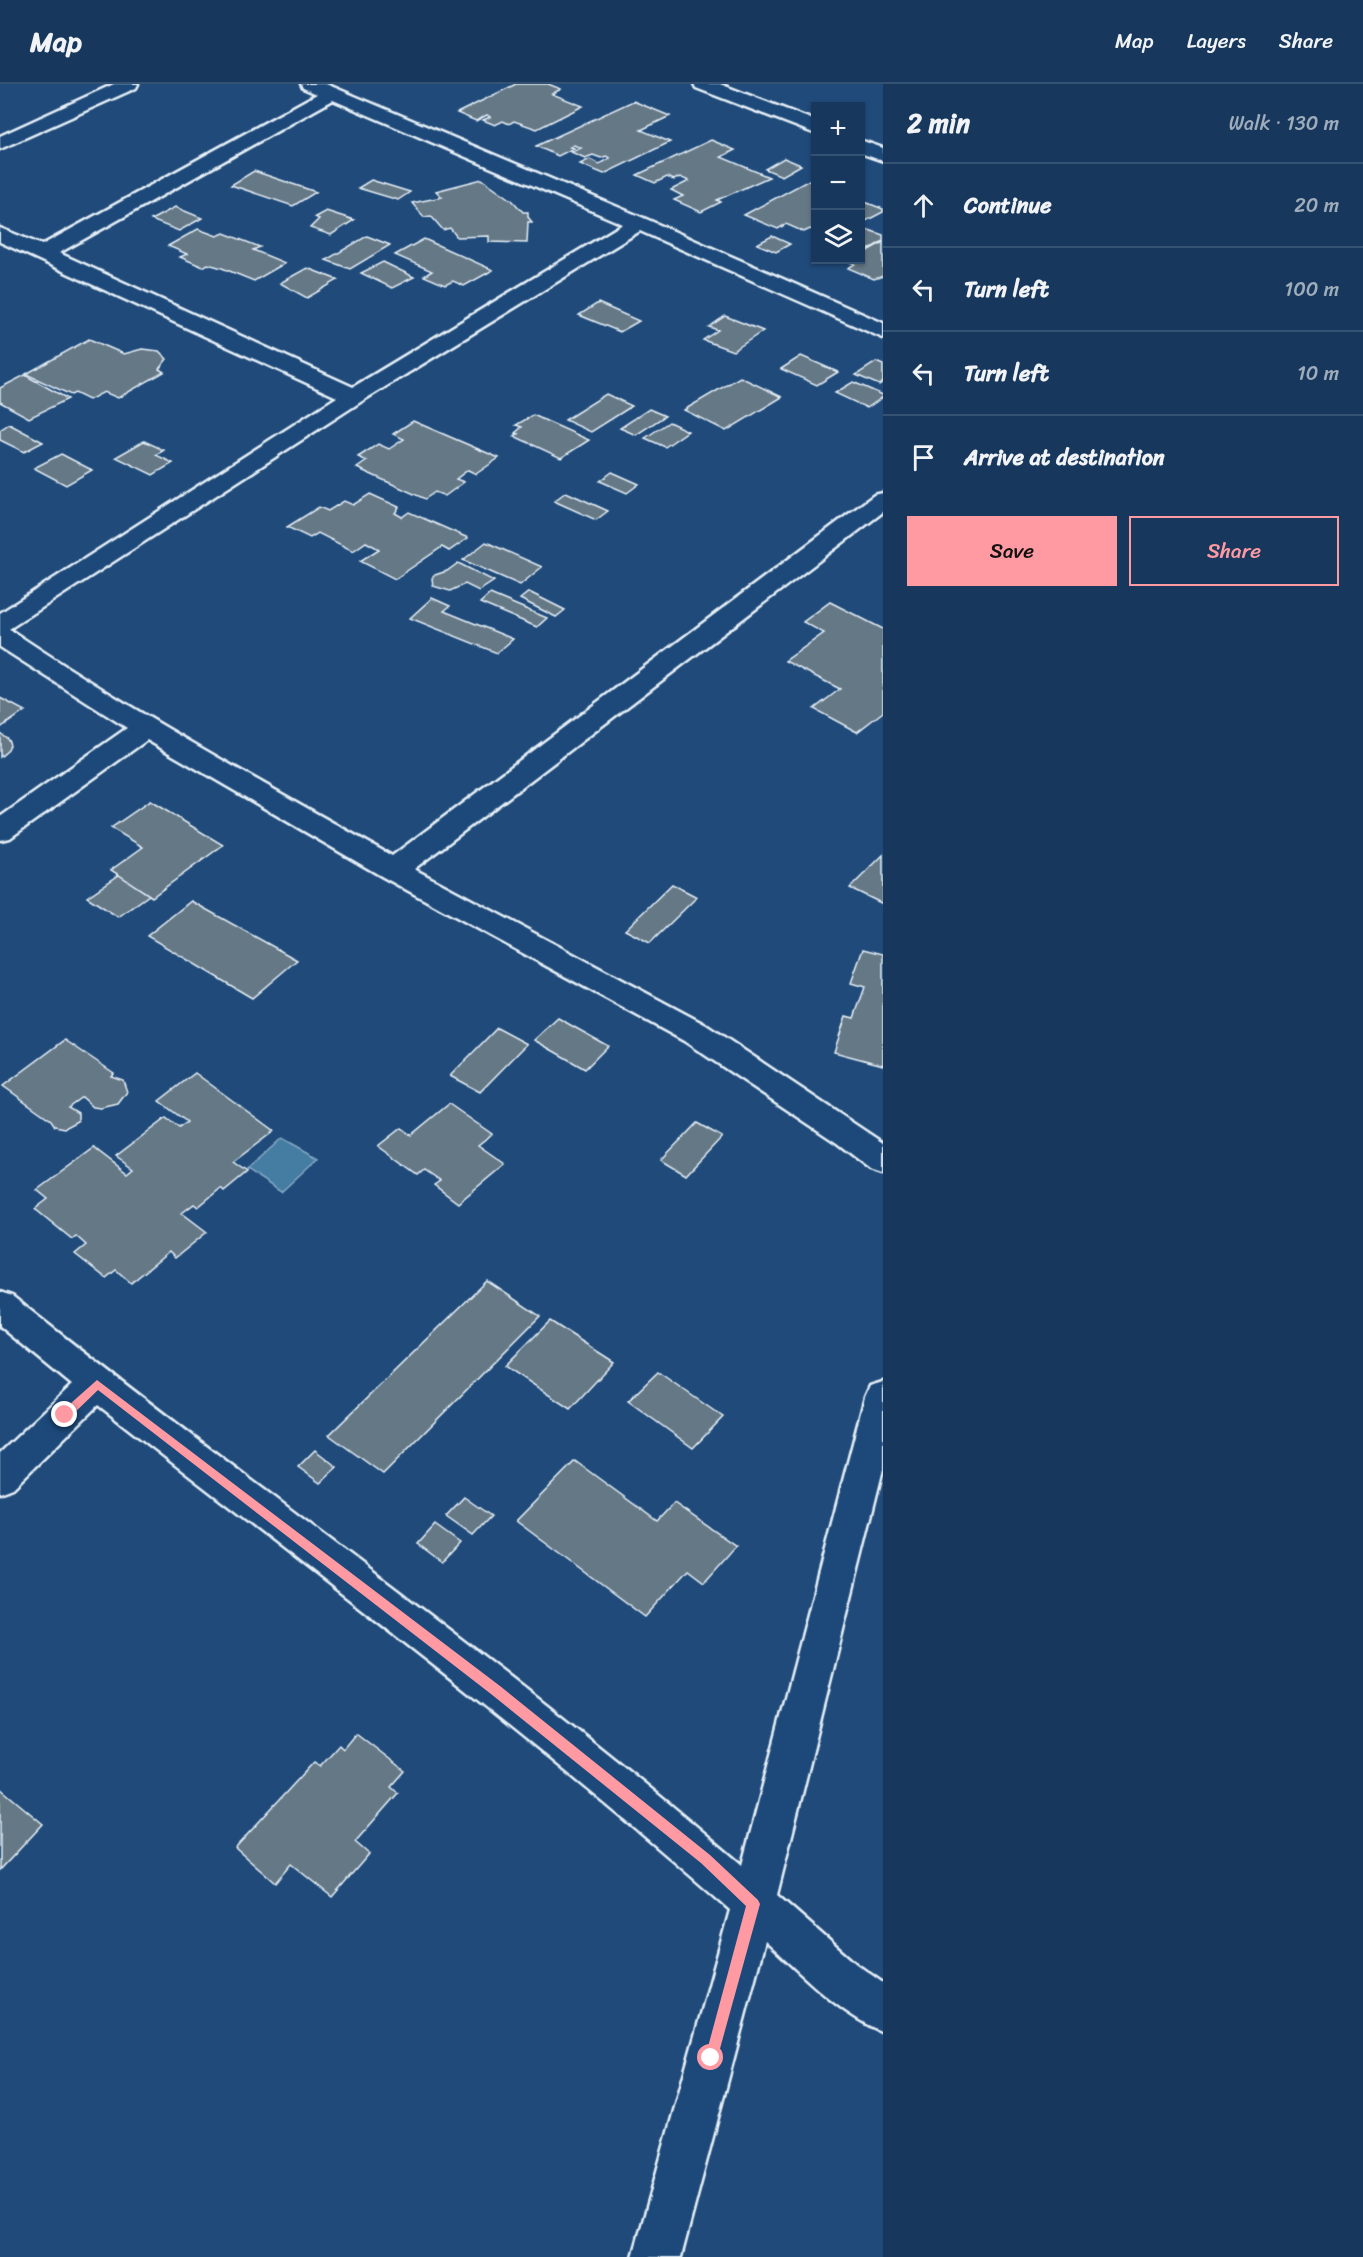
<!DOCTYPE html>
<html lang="en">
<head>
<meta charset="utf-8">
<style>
  :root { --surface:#17385c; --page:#244365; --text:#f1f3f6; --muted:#9eacbb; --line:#365272; --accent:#ff9aa2 }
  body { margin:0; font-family:Sriracha,sans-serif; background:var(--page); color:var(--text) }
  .controls { position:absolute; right:18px; top:18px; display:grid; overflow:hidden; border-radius:0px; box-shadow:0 2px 4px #0004 }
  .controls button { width:54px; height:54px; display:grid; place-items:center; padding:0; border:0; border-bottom:2px solid var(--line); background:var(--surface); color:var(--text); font:30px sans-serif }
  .stop { position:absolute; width:18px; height:18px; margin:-14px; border:4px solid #ff9aa2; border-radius:50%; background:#fff }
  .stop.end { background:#ff9aa2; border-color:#fff; box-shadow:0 2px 6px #0008 }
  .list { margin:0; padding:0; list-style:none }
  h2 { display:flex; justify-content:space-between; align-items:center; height:78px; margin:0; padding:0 24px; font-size:26px }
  h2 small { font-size:20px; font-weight:400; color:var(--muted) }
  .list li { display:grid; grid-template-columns:39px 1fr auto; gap:18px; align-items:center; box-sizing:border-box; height:84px; padding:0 24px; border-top:2px solid var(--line) }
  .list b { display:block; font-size:22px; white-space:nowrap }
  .list em { font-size:20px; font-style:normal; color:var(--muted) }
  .actions { display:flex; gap:12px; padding:18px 24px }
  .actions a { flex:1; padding:14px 0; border:2px solid var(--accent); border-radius:0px; text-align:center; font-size:21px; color:var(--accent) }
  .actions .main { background:var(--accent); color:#111 }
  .icon { flex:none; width:33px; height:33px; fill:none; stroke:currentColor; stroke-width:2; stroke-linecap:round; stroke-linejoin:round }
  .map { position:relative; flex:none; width:883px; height:2173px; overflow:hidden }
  header { display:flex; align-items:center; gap:36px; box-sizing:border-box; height:84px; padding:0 30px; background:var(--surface); border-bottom:2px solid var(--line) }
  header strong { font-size:28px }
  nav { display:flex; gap:33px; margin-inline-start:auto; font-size:21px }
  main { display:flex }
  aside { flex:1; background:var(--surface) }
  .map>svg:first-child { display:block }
  .water { fill:#447ba2; stroke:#86aac4; stroke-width:1.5 }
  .building { fill:#657886; stroke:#e8f1f8; stroke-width:1.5 }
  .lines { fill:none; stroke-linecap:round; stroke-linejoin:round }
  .minor-casing { stroke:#e8f1f8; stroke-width:5 }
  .minor { fill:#1f4a7a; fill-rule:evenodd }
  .route { fill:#ff9aa2 }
</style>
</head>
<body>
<header>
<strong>Map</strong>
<nav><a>Map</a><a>Layers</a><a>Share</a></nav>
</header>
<main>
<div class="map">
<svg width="883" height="2173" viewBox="0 0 883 2173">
  <rect width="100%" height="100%" fill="#1f4a7a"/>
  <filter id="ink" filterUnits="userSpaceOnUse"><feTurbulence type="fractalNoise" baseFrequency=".0167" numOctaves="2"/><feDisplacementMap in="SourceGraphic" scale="12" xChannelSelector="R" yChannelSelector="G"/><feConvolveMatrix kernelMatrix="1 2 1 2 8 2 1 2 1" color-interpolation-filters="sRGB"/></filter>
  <g filter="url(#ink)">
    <!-- water -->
    <polygon class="water" points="282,1054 318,1074 281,1108 247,1086"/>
    <!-- building -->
    <g class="building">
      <polygon points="516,0 548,0 561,5 552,10 583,22 537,45 514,37 509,40 503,37 495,41 483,36 490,33 487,31 476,37 457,29"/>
      <polygon points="633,17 670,32 641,46 670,58 604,90 580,80 590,75 599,80 610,74 606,72 601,74 593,71 585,74 571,68 581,64 574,61 570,63 574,64 558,72 536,62"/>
      <polygon points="711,56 735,66 721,73 769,93 717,116 721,118 701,128 674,116 683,112 671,106 689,97 680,93 674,96 667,93 655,99 637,91"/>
      <polygon points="784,74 801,81 782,92 765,85"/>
      <polygon points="254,87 316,108 293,122 231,101"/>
      <polygon points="482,95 512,116 523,128 528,128 528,133 532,138 528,138 527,159 489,158 489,152 457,153 450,144 443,146 431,132 424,133 412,119 442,113 436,107"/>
      <polygon points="811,95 816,97 816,147 810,145 804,148 786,140 778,145 744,131"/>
      <polygon points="371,96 410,108 398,116 358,104"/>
      <polygon points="860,116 883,125 883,128 860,140"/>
      <polygon points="175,123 202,134 179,147 151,136"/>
      <polygon points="326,127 354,136 331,151 310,144 319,135 315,133"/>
      <polygon points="198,145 217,152 224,149 260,163 253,166 285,179 254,197 222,184 208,180 203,183 180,173 187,170 168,162"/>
      <polygon points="869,146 883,151 883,157 865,168 860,166 860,151"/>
      <polygon points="367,152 390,161 350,185 326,176"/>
      <polygon points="772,152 790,160 776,168 757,160"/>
      <polygon points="424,155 493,186 464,202 453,197 445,201 424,192 432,187 395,171"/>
      <polygon points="883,158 883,192 874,195 848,184 855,180 850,178 860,176 860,171"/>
      <polygon points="383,178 414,193 392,204 361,189"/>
      <polygon points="307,184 338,196 307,214 280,199"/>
      <polygon points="598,219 639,237 620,248 579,231"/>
      <polygon points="725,232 763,247 733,267 703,256 718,246 709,243"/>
      <polygon points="89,255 124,270 142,265 159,267 167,275 159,285 164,288 118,314 104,308 89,316 75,309 71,311 26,290"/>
      <polygon points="801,272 838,288 817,301 781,285"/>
      <polygon points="876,278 883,281 883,298 879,301 856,291"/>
      <polygon points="25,291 68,315 29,334 0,318 0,304"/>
      <polygon points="740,293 782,313 726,347 684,326"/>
      <polygon points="853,298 883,311 883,313 867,324 835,309"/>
      <polygon points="606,310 632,322 591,348 565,336"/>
      <polygon points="649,325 665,332 636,351 620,344"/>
      <polygon points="533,331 589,356 561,374 514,352 518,350 515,349 522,343 516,341"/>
      <polygon points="413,337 499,374 476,390 468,386 456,395 464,398 445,412 435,408 425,415 357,384 367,377 358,373 378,360 389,365 404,355 393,350"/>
      <polygon points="669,338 688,347 665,363 645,354"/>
      <polygon points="9,340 43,358 24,368 0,356 0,346"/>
      <polygon points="144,357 164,366 156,371 173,379 153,391 116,373"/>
      <polygon points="61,370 92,386 66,401 34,384"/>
      <polygon points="612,388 639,400 627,409 600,397"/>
      <polygon points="566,408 608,427 596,436 554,417"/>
      <polygon points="370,410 399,423 395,429 402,433 409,428 468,454 449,467 442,463 395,495 360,477 379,465 366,458 353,467 318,449 310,454 287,443 319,423 328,427 344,417 353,421"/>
      <polygon points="486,458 542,483 520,501 463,476"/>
      <polygon points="458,479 494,497 479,507 465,500 450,507 433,502 432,494 435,491 447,487"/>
      <polygon points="529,508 565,526 556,533 520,515"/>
      <polygon points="490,510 547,534 537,543 480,519"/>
      <polygon points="432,514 450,522 444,527 513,555 497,569 410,534"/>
      <polygon points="830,518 883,545 883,628 857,648 814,625 840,605 785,577 824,549 803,538"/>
      <polygon points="0,614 25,627 0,644"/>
      <polygon points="0,649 8,655 10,661 7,667 0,673"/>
      <polygon points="150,717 223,761 152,813 111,786 143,763 111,744"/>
      <polygon points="883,771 883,820 850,804"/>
      <polygon points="119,791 149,811 118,833 87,813"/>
      <polygon points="672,800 697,813 650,859 625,846"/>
      <polygon points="191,817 297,876 252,914 147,852"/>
      <polygon points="863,865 883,870 883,981 834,968 846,932 854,934 865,903 851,899"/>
      <polygon points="558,934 608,962 585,985 534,956"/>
      <polygon points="497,944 527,960 480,1008 450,992"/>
      <polygon points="65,956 114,989 111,992 123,996 127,1008 118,1020 101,1024 93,1023 82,1013 68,1023 78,1029 78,1037 65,1044 55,1042 51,1036 3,1002"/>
      <polygon points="195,989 274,1047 233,1078 247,1088 224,1107 221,1104 198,1123 194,1120 182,1129 207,1148 175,1174 169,1168 131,1199 116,1186 106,1194 75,1170 86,1161 76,1152 72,1155 35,1125 48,1115 37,1106 94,1064 127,1089 133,1084 116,1072 166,1034 179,1044 187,1038 159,1017"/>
      <polygon points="449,1020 492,1050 478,1061 505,1080 458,1119 434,1101 440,1097 424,1086 418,1091 378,1062 401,1044 411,1051"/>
      <polygon points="697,1039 722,1053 686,1091 661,1076"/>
      <polygon points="487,1197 540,1232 383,1390 329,1351"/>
      <polygon points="550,1237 614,1278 570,1325 505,1282"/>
      <polygon points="658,1288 723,1333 693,1364 628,1317"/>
      <polygon points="315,1366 337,1383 320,1399 298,1383"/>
      <polygon points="575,1377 657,1437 674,1419 736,1462 704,1498 688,1486 645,1533 516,1437"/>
      <polygon points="464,1413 491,1432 473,1451 446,1432"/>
      <polygon points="435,1441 460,1459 442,1478 418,1460"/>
      <polygon points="356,1649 405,1687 391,1703 398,1709 355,1758 369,1770 332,1813 291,1780 275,1799 235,1764 314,1678 320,1682 339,1661 343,1665"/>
      <polygon points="0,1704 43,1740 0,1786"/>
    </g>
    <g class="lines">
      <defs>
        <g id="minor">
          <polygon points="114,0 138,0 136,4 0,65 0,52"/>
          <path d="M301,0H326L646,135L883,239V254L640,147L362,317L9,545C132,628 263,699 392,772L874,411L883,409V428L414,785L706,941L883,1059V1089L871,1085L837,1059L684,957L383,793L147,656L10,754L0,756V733L127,644L0,563V529L337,313L0,158V144L42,161L317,10L303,4ZM333,16L623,140L353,303L59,169Z"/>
          <polygon points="694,0 720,0 816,37 816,50 696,4"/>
          <polygon points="860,56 883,64 883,77 860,69"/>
          <path d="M0,1208L12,1212C254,1404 508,1580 742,1781L865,1313L870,1302L883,1298V1385L777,1811L856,1880L883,1899V1948C838,1929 801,1889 765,1857L681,2173H633L730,1826C528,1648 311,1487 98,1321L13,1404L0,1409V1369L72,1301L0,1242Z"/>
        </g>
      </defs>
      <!-- minor casing -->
      <use href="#minor" class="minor-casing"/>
      <!-- minor -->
      <use href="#minor" class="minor"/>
    </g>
  </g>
  <!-- route -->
  <polygon class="route" points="97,1296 500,1602 710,1771 758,1816 760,1820 716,1979 711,1981 706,1979 705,1974 746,1822 701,1779 491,1610 98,1306 69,1334 61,1334 61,1328"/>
</svg>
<div class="controls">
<button>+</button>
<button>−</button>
<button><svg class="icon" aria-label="layers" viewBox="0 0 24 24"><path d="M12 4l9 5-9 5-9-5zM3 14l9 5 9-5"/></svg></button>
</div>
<div class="stop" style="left:711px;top:1974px"></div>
<div class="stop end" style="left:65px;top:1331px"></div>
</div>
<aside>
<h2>2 min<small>Walk · 130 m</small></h2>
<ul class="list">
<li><svg class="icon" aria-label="ahead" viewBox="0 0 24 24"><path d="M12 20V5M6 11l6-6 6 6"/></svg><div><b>Continue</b></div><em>20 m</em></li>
<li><svg class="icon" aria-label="left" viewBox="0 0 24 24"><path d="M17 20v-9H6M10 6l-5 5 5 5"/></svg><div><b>Turn left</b></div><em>100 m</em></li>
<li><svg class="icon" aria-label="left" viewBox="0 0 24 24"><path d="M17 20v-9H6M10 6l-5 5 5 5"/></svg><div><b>Turn left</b></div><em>10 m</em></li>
<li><svg class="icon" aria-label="arrive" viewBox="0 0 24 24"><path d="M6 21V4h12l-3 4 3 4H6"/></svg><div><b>Arrive at destination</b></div></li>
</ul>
<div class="actions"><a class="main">Save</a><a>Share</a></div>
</aside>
</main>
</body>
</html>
